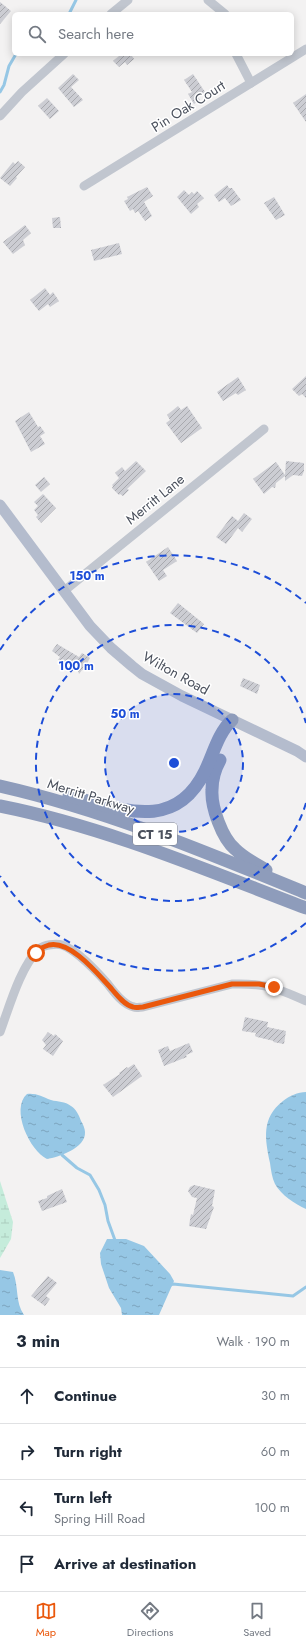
<!DOCTYPE html>
<html lang="en">
<head>
<meta charset="utf-8">
<style>
  :root { --surface:#fff; --page:#f6f6f7; --text:#1f2937; --muted:#747a83; --line:#e0e1e3; --accent:#ea580c }
  body { margin:0; font-family:Jost,sans-serif; background:var(--page); color:var(--text) }
  .stop { position:absolute; width:12px; height:12px; margin:-9px; border:3px solid #ea580c; border-radius:50%; background:#fff }
  .stop.end { background:#ea580c; border-color:#fff; box-shadow:0 1px 4px #0008 }
  .list { margin:0; padding:0; list-style:none }
  h2 { display:flex; justify-content:space-between; align-items:center; height:52px; margin:0; padding:0 16px; font-size:17px }
  h2 small { font-size:13px; font-weight:400; color:var(--muted) }
  .list li { display:grid; grid-template-columns:26px 1fr auto; gap:12px; align-items:center; box-sizing:border-box; height:56px; padding:0 16px; border-top:1px solid var(--line) }
  .list b { display:block; font-size:15px; white-space:nowrap }
  .list p { margin:0; font-size:13px; white-space:nowrap; color:var(--muted) }
  .list em { font-size:13px; font-style:normal; color:var(--muted) }
  .icon { flex:none; width:22px; height:22px; fill:none; stroke:currentColor; stroke-width:2; stroke-linecap:round; stroke-linejoin:round }
  .map { position:relative; flex:none; width:306px; height:1315px; overflow:hidden }
  .search { position:absolute; background:var(--surface); box-shadow:0 2px 10px #0003; left:12px; right:12px; top:12px; height:44px; display:flex; align-items:center; gap:10px; box-sizing:border-box; padding:0 14px; border-radius:6px; color:var(--muted); font-size:15px }
  .sheet { height:276px; background:var(--surface) }
  nav { display:flex; justify-content:space-around; align-items:center; box-sizing:border-box; height:56px; border-top:1px solid var(--line); background:var(--surface); font-size:11px; color:var(--muted) }
  nav a { display:grid; justify-items:center; gap:2px }
  nav .on { color:var(--accent) }
  .map>svg:first-child { display:block }
  .wetland { fill:url(#wetland-marsh) }
  .water { fill:url(#water-ripples) }
  .lines { fill:none; stroke-linecap:round; stroke-linejoin:round }
  .stream { stroke:#96c7e5; stroke-width:3 }
  .building { fill:url(#building-hatch) }
  .minor { stroke:#c1c6cf; stroke-width:9 }
  .major { stroke:#b4bccd; stroke-width:11 }
  .highway { stroke:#8e9cbb; stroke-width:13 }
  .route { stroke:#ea580c; stroke-width:5 }
  .ring { fill:none; stroke:#1d4ed8; stroke-width:2; stroke-dasharray:7 5 }
  .labels { text-anchor:middle; stroke-width:3; stroke-linejoin:round; paint-order:stroke }
  .shield { fill:#fff; stroke:#81858e; stroke-width:1 }
  .shield-label { font-size:13px; font-weight:bold; fill:#4b515d }
  .street-label { font-size:14px; fill:#4b515d; stroke:#fff }
  .centre { fill:#1d4ed8; stroke:#fff; stroke-width:2 }
  .ring-label { font-size:12px; text-anchor:middle; font-weight:bold; fill:#1d4ed8; stroke:#fff; stroke-width:3; stroke-linejoin:round; paint-order:stroke }
</style>
</head>
<body>
<div class="map">
<svg width="306" height="1315" viewBox="0 0 306 1315">
  <defs>
    <pattern id="wetland-marsh" width="20" height="14" patternUnits="userSpaceOnUse"><rect width="20" height="14" fill="#c5ecdb"/><path d="M1 5h8M5 5V1M11 12h8M15 12V8" fill="none" stroke="#abccbe"/></pattern>
    <pattern id="water-ripples" width="26" height="14" patternUnits="userSpaceOnUse"><rect width="26" height="14" fill="#96c7e5"/><path d="M2 4q2-2 4 0t4 0M15 11q2-2 4 0t4 0" fill="none" stroke="#7ca4bd"/></pattern>
    <pattern id="building-hatch" width="6" height="6" patternUnits="userSpaceOnUse"><rect width="6" height="6" fill="#cccdd3"/><path d="M-1 1l2-2M0 6l6-6M5 7l2-2" fill="none" stroke="#a8a9ae"/></pattern>
  </defs>
  <rect width="100%" height="100%" fill="#f3f2f2"/>
  <!-- wetland -->
  <polygon class="wetland" points="0,1181 13,1222 11,1239 0,1258"/>
  <!-- water -->
  <g class="water">
    <path d="M306,1092V1209C295,1204 281,1195 275,1184C272,1178 271,1170 270,1163C265,1139 261,1118 283,1101C289,1096 298,1092 306,1092Z"/>
    <path d="M27,1094C37,1093 42,1097 51,1100C58,1102 65,1101 71,1106C76,1109 79,1115 81,1121C83,1124 85,1129 85,1132C86,1148 59,1157 47,1159C30,1151 10,1109 27,1094Z"/>
    <polygon points="107,1239 126,1239 144,1246 170,1274 174,1281 159,1315 122,1315 121,1308 109,1288 101,1264 100,1253"/>
    <path d="M0,1270L13,1272C19,1287 15,1302 24,1315H0Z"/>
  </g>
  <g class="lines">
    <!-- stream -->
    <g class="stream">
      <polyline points="69,14 76,0"/>
      <polyline points="0,92 4,85 9,66 16,54"/>
      <polyline points="62,1155 77,1168 90,1175 99,1190 105,1205 108,1221 116,1243"/>
      <polyline points="171,1285 173,1284 293,1296 306,1287"/>
    </g>
  </g>
  <!-- building -->
  <g class="building">
    <polygon points="0,2 11,11 0,24"/>
    <polygon points="117,54 134,54 132,56 134,59 127,65 125,62 119,67 113,61 119,56"/>
    <polygon points="73,74 79,80 71,87 83,100 74,107 58,88"/>
    <polygon points="193,74 205,92 198,97 200,100 194,104 188,94 192,92 184,80"/>
    <polygon points="306,94 306,122 293,103"/>
    <polygon points="47,98 59,111 50,119 38,106"/>
    <polygon points="18,161 25,167 16,177 17,178 10,186 0,178 13,162 15,164"/>
    <polygon points="227,185 229,188 232,188 241,200 231,206 225,198 219,202 214,195"/>
    <polygon points="147,187 153,196 144,202 152,216 145,221 138,211 135,213 133,209 130,211 124,201 128,199 127,197"/>
    <polygon points="184,190 189,195 192,192 194,194 197,191 204,198 197,204 199,207 191,214 177,197"/>
    <polygon points="274,197 285,215 276,220 264,203"/>
    <polygon points="60,217 61,228 53,228 52,218"/>
    <polygon points="25,225 31,233 23,240 25,245 13,254 3,242"/>
    <polygon points="119,243 122,254 94,261 91,250"/>
    <polygon points="45,288 50,295 53,292 59,301 50,307 48,304 39,311 30,300"/>
    <polygon points="306,376 306,398 302,394 299,396 292,389"/>
    <polygon points="238,377 246,390 238,395 236,393 223,401 217,392"/>
    <polygon points="178,406 181,410 187,406 202,428 181,443 166,423 170,420 167,415"/>
    <polygon points="29,412 38,427 40,426 45,433 40,436 45,444 31,452 15,421"/>
    <polygon points="136,461 146,471 127,489 129,490 123,496 120,494 119,495 112,488 113,486 112,485 119,478 115,473 122,467 125,471"/>
    <polygon points="286,461 304,463 304,471 302,476 293,475 285,481 285,476 276,483 275,488 272,487 264,494 253,479 276,462 285,475"/>
    <polygon points="44,477 50,484 41,492 35,485"/>
    <polygon points="43,494 56,508 41,523 36,517 38,515 34,510 38,506 34,502"/>
    <polygon points="244,513 252,519 242,532 238,528 226,544 216,537 232,516 238,521"/>
    <polygon points="168,547 177,561 163,570 167,576 159,581 146,562"/>
    <polygon points="178,603 204,624 197,633 170,613"/>
    <polygon points="57,644 79,657 82,653 90,658 86,665 91,668 82,670 79,674 77,666 67,660 65,664 58,660 60,657 52,651"/>
    <polygon points="243,678 260,685 257,694 240,686"/>
    <polygon points="245,1017 268,1022 267,1027 286,1031 284,1044 273,1042 274,1041 257,1037 255,1036 256,1033 242,1031"/>
    <polygon points="48,1032 54,1036 55,1034 63,1041 53,1056 43,1049 46,1045 42,1040"/>
    <polygon points="189,1043 193,1052 186,1055 187,1057 164,1066 158,1050 168,1046 170,1051"/>
    <polygon points="134,1064 142,1076 113,1097 103,1085 120,1074 119,1073 127,1067 128,1068"/>
    <polygon points="194,1185 215,1190 212,1206 214,1207 206,1229 189,1226 191,1214 193,1215 197,1198 192,1197 188,1191 190,1187"/>
    <polygon points="62,1189 67,1202 42,1211 38,1201 47,1198 47,1196"/>
    <polygon points="48,1276 57,1283 46,1296 50,1299 45,1306 31,1296"/>
  </g>
  <g class="lines">
    <!-- minor -->
    <g class="minor">
      <polyline points="208,0 225,14"/>
      <polyline points="111,14 128,0"/>
      <polyline points="236,54 251,83"/>
      <polyline points="0,116 22,92 64,54"/>
      <polyline points="84,186 306,49"/>
      <polyline points="64,591 264,429"/>
      <path d="M0,1032C9,1008 20,967 39,949C44,945 56,943 62,945C77,950 96,971 107,983C113,991 123,1005 134,1007C136,1008 140,1007 143,1007L232,984C265,983 277,988 306,1001"/>
    </g>
    <!-- major -->
    <polyline class="major" points="0,505 90,626 111,648 132,666 142,674 182,696 297,751 306,757"/>
    <!-- highway -->
    <g class="highway">
      <path d="M220,760C215,769 212,779 212,790C211,807 222,838 235,849C244,858 256,864 266,870"/>
      <path d="M0,786C106,810 206,852 306,893"/>
      <path d="M69,796C121,809 175,833 205,771C213,755 218,733 232,720"/>
      <path d="M0,806C106,827 206,870 306,908"/>
    </g>
  </g>
  <g class="lines">
    <!-- route -->
    <path class="route" d="M36,953C40,948 43,947 49,945C70,940 97,973 110,987C116,994 124,1005 133,1007C136,1008 140,1007 143,1007L232,984H259L274,987"/>
  </g>
  <!-- distance rings -->
  <circle cx="174" cy="763" r="69" fill="#1d4ed8" fill-opacity=".12"/>
  <g class="ring">
    <circle cx="174" cy="763" r="69"/>
    <path d="M306 803A138 138 0 1 1 306 723"/>
    <path d="M306 923A207 207 0 0 1 0 876M0 650A207 207 0 0 1 306 603"/>
  </g>
  <g class="labels">
    <!-- shield labels -->
    <rect class="shield" x="133" y="823" width="44" height="22" rx="3"/>
    <g class="shield-label">
      <text x="155" y="839">CT 15</text>
    </g>
    <!-- street labels -->
    <g class="street-label">
      <text transform="translate(188 106) rotate(-32)" y="5">Pin Oak Court</text>
      <text transform="translate(155 499) rotate(-39)" y="5">Merritt Lane</text>
      <text transform="translate(176 673) rotate(29)" y="5">Wilton Road</text>
      <text transform="translate(91 796) rotate(17)" y="5">Merritt Parkway</text>
    </g>
  </g>
  <circle cx="174" cy="763" r="6" class="centre"/>
  <g class="ring-label">
    <text x="87" y="580">150 m</text>
    <text x="76" y="670">100 m</text>
    <text x="125" y="718">50 m</text>
  </g>
</svg>
<div class="stop" style="left:36px;top:953px"></div>
<div class="stop end" style="left:274px;top:987px"></div>
<div class="search"><svg class="icon" aria-label="search" viewBox="0 0 24 24"><circle cx="10" cy="10" r="6"/><path d="M15 15l6 6"/></svg>Search here</div>
</div>
<section class="sheet">
<h2>3 min<small>Walk · 190 m</small></h2>
<ul class="list">
<li><svg class="icon" aria-label="ahead" viewBox="0 0 24 24"><path d="M12 20V5M6 11l6-6 6 6"/></svg><div><b>Continue</b></div><em>30 m</em></li>
<li><svg class="icon" aria-label="right" viewBox="0 0 24 24"><path d="M7 20v-9h11M14 6l5 5-5 5"/></svg><div><b>Turn right</b></div><em>60 m</em></li>
<li><svg class="icon" aria-label="left" viewBox="0 0 24 24"><path d="M17 20v-9H6M10 6l-5 5 5 5"/></svg><div><b>Turn left</b><p>Spring Hill Road</p></div><em>100 m</em></li>
<li><svg class="icon" aria-label="arrive" viewBox="0 0 24 24"><path d="M6 21V4h12l-3 4 3 4H6"/></svg><div><b>Arrive at destination</b></div></li>
</ul>
</section>
<nav>
<a class="on"><svg class="icon" aria-label="map" viewBox="0 0 24 24"><path d="M3 6l6-2 6 2 6-2v14l-6 2-6-2-6 2zM9 4v14M15 6v14"/></svg>Map</a>
<a><svg class="icon" aria-label="directions" viewBox="0 0 24 24"><path d="M12 3l9 9-9 9-9-9zM9 14v-3h6M13 9l2 2-2 2"/></svg>Directions</a>
<a><svg class="icon" aria-label="saved" viewBox="0 0 24 24"><path d="M7 4h10v16l-5-4-5 4z"/></svg>Saved</a>
</nav>
</body>
</html>
